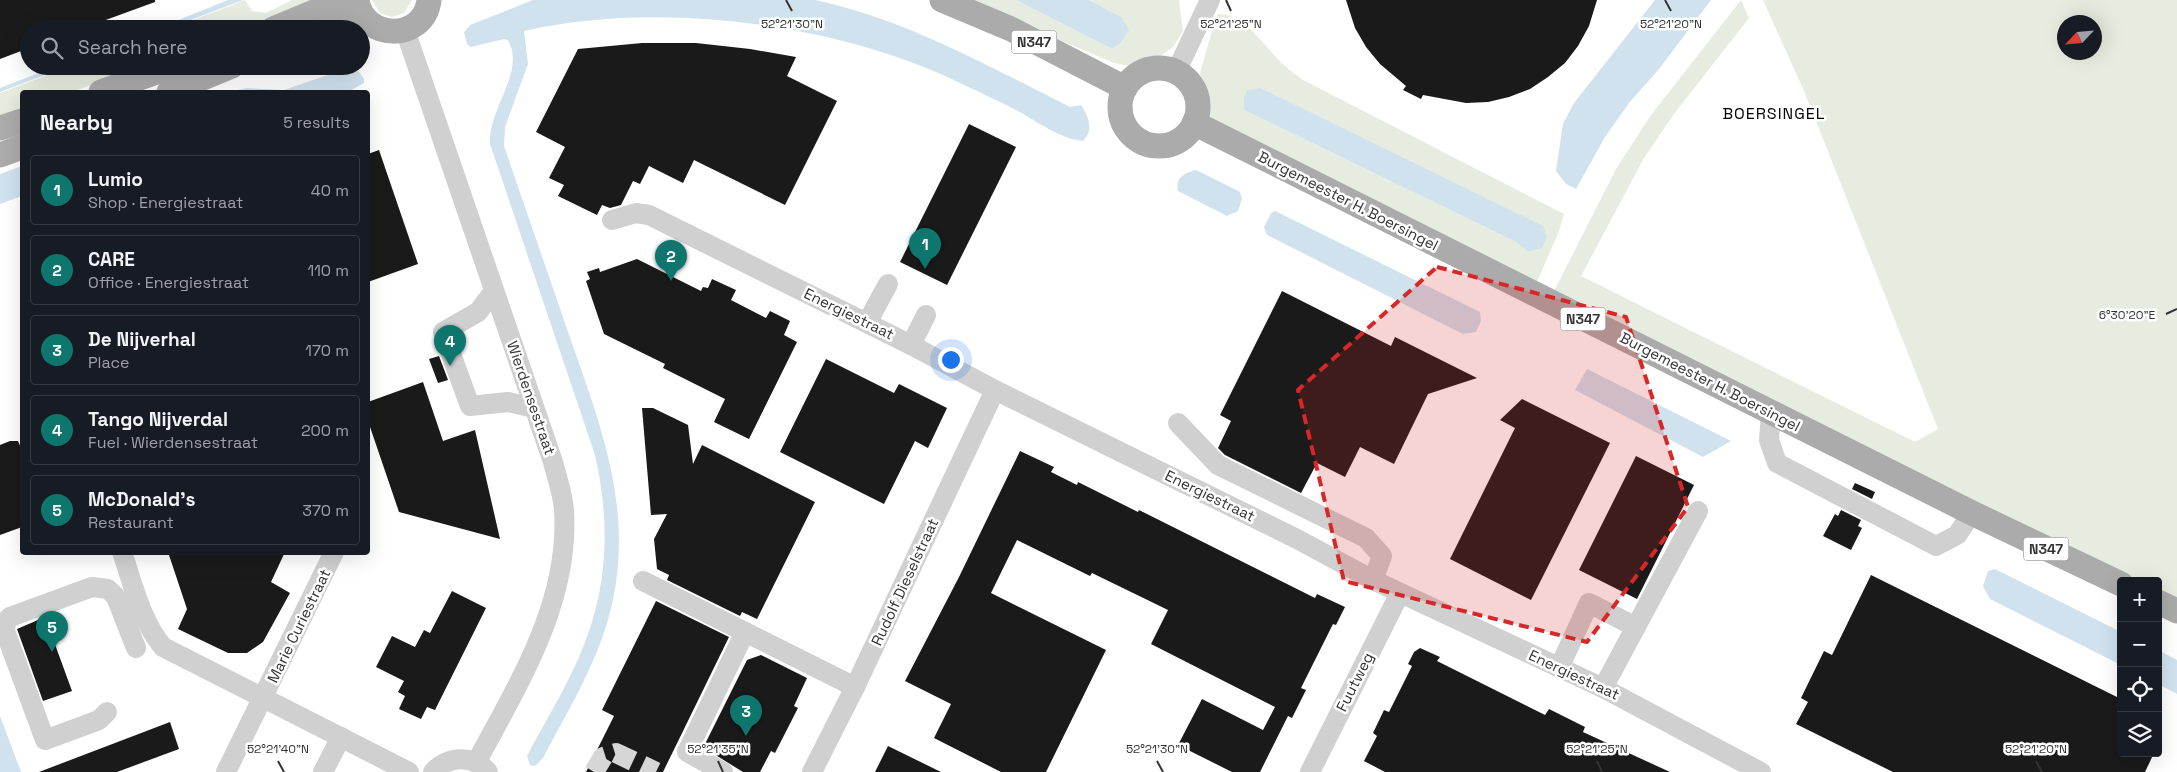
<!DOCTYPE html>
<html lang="en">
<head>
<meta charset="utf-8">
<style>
  :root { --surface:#171b24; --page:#242831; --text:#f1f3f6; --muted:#9ea1a6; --line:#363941; --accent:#0f766e }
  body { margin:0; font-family:"Space Grotesk",sans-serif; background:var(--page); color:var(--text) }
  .controls { position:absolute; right:15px; bottom:15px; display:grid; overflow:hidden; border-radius:5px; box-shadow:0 5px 20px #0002 }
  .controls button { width:45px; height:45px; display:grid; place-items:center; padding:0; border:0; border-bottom:1px solid var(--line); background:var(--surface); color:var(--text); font:25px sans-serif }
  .compass { position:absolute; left:2057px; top:15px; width:45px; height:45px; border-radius:50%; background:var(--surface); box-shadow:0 5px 20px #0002; rotate:244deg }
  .you { position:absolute; left:950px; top:359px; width:18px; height:18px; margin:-12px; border:4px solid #fff; border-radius:50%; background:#1a73e8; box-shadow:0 0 0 8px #1a73e833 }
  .badge { display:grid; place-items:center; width:32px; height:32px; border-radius:50%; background:var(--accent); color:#fff; font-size:16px; font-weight:700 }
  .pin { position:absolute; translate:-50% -41px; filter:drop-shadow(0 1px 2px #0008) }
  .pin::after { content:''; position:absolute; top:26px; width:18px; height:15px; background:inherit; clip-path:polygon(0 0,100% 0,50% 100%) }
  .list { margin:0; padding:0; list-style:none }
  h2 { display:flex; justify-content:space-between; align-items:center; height:65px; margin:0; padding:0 20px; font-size:21px }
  h2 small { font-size:16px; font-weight:400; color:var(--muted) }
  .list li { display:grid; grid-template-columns:32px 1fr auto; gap:15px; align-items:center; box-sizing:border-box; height:70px; margin:0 10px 10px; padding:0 10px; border:1px solid var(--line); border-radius:5px }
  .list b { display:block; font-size:19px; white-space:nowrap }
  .list p { margin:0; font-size:16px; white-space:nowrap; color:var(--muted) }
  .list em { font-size:16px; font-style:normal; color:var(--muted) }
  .icon { flex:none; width:28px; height:28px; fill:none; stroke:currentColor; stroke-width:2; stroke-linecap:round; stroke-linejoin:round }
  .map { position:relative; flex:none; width:2177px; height:772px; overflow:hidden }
  .search { position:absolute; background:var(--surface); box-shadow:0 5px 20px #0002; left:20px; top:20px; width:350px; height:55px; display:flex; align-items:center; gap:12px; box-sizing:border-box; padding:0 18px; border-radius:28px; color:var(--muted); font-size:19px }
  .panel { position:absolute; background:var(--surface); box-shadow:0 5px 20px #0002; left:20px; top:90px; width:350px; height:465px; border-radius:5px }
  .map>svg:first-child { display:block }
  .green { fill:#e6ecdf; fill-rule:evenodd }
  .water { fill:#cfe2ee }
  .building { fill:#1a1a1a }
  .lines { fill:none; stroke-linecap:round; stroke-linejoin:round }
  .minor-tunnel { stroke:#d6d6d6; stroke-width:20; stroke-dasharray:20 10; stroke-linecap:butt }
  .minor { stroke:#d0d0d0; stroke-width:20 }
  .major { stroke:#ababab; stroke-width:25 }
  .marked { fill:#d62828; fill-opacity:0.2; stroke:#d62828; stroke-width:4; stroke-dasharray:10 6; stroke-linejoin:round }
  .ticks { fill:none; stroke:#333; stroke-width:2 }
  .labels { text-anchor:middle; stroke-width:5; stroke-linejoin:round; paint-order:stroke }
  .shield { fill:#fff; stroke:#707070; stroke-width:1 }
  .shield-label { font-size:14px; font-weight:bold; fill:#333 }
  .street-label { font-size:15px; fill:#333; stroke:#fff }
  .neighbourhood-label { font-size:16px; letter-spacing:1px; fill:#000; stroke:#fff }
  .ticks-label { font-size:12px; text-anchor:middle; fill:#333; stroke:#fff; stroke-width:5; stroke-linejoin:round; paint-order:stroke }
</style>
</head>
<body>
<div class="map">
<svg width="2177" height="772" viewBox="0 0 2177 772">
  <rect width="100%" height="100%" fill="#fff"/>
  <!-- green -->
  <g class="green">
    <polygon points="245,0 252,11 266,13 292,0 311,0 310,8 257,29 170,29"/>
    <polygon points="372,0 412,0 404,13 392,17 380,13"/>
    <polygon points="966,0 1016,0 1112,49 1121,17 1089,0 1179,0 1183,31 1173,47 1159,57 1130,66 1114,63"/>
    <path d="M1741,0L1749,18L1674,114L1644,158L1581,276L1915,442L1938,429L1804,91L1763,0H2177V602L2158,593V581H2134L1552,295L1616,169L1651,115ZM2064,22H2094V52H2064Z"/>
    <path d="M1219,14C1245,14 1266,49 1284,65C1290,71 1297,75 1303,80L1564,214L1558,234L1535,286L1211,122L1200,73L1216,17ZM1261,88L1542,248L1528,252L1516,242L1244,110Z"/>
    <polygon points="71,66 148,66 71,92 22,92 22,109 0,117 0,93"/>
  </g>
  <!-- water -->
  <g class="water">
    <polygon points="228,0 243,0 167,29 156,29"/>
    <path d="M533,0H815C905,19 988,66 1070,107L1081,105C1089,117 1094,130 1083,141C1060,139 1038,122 1018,111C999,101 979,92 960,83C836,23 657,0 524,31L528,64L505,127L504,146C525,208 547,270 568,332C599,421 633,504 613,600C601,657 570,707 543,758L535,766L530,765L527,756C549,714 577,671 591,625C609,569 608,512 595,455L490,144C488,108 526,72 508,40L504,39L471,47L467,44L464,32L470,25Z"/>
    <polygon points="1016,0 1089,0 1121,17 1129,30 1121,42 1112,49"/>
    <polygon points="1655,0 1711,0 1659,69 1629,103 1605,137 1576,189 1566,184 1556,171 1563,124 1574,103"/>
    <polygon points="57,66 68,66 0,92 0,88"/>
    <polygon points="348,68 359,72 364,79 364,83 348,92 228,92 247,88 284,90"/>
    <polygon points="1261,88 1543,226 1547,237 1542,248 1528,252 1516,242 1244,110 1244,98 1247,90"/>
    <polygon points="22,166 22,196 0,204 0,174"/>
    <path d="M1196,170L1240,192L1242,199L1238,211L1227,216L1178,191C1175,178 1184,173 1196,170Z"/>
    <polygon points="1275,211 1480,312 1481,321 1476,332 1463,334 1267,235 1264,227 1271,213"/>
    <polygon points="1587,369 1731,441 1703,457 1575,390"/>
    <polygon points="1995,569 2121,632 2121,665 1990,599 1983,586 1988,571"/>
    <polygon points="2158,650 2177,660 2177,694 2158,684"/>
    <polygon points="0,716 21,772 0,772"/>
  </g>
  <!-- building -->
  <g class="building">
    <polygon points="0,0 155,0 155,2 81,29 29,29 29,48 0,59"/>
    <polygon points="1346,0 1597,0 1589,26 1578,46 1565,63 1548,77 1530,89 1509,97 1488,102 1466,103 1423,95 1421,99 1403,90 1406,86 1380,64 1366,47 1355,28"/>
    <polygon points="642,43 696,43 750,49 796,57 787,76 837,101 785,205 694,160 683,183 649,166 640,184 633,181 621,205 610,208 602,205 597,215 558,196 564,185 549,178 565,147 536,132 578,49"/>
    <polygon points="969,124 1016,147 947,285 900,262"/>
    <polygon points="379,150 418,264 368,282 368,154"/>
    <polygon points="637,259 701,291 703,287 708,288 712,279 736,290 731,300 766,318 770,311 790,321 784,335 797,342 749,439 714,422 725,399 663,368 665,364 604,334 586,281 590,279 587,272 599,268 600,272"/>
    <polygon points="1282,291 1391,346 1395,337 1477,378 1428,394 1394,464 1360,447 1345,477 1317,463 1301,493 1225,455 1218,448 1231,421 1220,415"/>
    <polygon points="439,356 448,380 438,383 429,359"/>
    <polygon points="826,359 894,393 899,384 947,408 928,448 915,441 884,504 780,452"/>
    <polygon points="423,382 443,441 475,430 500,539 399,512 368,421 368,402"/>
    <polygon points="1522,399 1610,443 1531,600 1450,559 1515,428 1500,420"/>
    <polygon points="642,408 653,408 688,425 693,464 702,445 815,502 757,619 742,612 740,616 667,580 669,575 657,569 654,539 667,514 651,515"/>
    <polygon points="10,441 18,441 22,450 22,527 0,535 0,445"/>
    <polygon points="1020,451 1054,467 1051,472 1077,485 1078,482 1138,512 1139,510 1315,598 1317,594 1345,607 1336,625 1333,624 1301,688 1306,690 1292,718 1288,716 1260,772 1232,772 1178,745 1202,699 1263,730 1275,707 1151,644 1168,610 1092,573 1090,576 1017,540 991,593 1106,650 1046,772 1001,772 934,738 951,704 905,681 959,577"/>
    <polygon points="1636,456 1694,485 1637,599 1579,570"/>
    <polygon points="1855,483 1875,492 1872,499 1852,489"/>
    <polygon points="1841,510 1861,520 1858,526 1862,528 1851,550 1823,536 1835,514 1838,516"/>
    <polygon points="168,552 285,552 271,582 290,593 263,642 247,653 228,653 178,629 187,609"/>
    <polygon points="1871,575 2121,699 2121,753 2154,753 2145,772 1893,772 1796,724 1808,702 1801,698 1824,651 1832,655"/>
    <polygon points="452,591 486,608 435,710 427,707 421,719 399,709 405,696 398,692 404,681 376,667 392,636 415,647 424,630 430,633"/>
    <polygon points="656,601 729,637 663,772 586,772 614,716 602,710"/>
    <polygon points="45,617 72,691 43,701 17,629"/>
    <polygon points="1420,648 1440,657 1437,661 1545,715 1549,709 1585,727 1583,732 1670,772 1385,772 1364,761 1377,736 1373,733 1384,710 1389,712 1412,666 1408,664 1414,652"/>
    <polygon points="761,655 807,678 794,706 798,708 775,753 771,751 760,772 743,772 709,751 706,742 747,660"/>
    <polygon points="170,722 179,749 117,772 39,772"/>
    <polygon points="888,746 941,772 875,772"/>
  </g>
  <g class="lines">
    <!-- minor-tunnel -->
    <polyline class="minor-tunnel" points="594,772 603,757 616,753 656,772"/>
    <!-- minor -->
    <g class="minor">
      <path d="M405,30L553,462C557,478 563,494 564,510C570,603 518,684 476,763"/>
      <polyline points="1176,72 1210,0"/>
      <polyline points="612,220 636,213 649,215 911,345 995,390 1299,540 1373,580 1603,688 1761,772"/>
      <polyline points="494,291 478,312 443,332 470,406 508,402 534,408"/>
      <polyline points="867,323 888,284"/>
      <polyline points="911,345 926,315"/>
      <polyline points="1771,413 1769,440 1777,463 1936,546 1957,535 1972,513"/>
      <polyline points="1178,423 1218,465 1366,538 1382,556 1373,580"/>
      <path d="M122,552C133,584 141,621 163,647L409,772"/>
      <polyline points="643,581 855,687"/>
      <polyline points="1559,668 1589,603 1636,627"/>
      <polyline points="1603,688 1698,511"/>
      <polyline points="107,712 99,720 45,740 5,631 6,621 10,617 92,587 108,589 116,597 136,648"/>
      <polyline points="226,772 334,552"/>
      <polyline points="323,772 341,737"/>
      <path d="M433,772C448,756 473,754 488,772"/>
      <polyline points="723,772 687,752 745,632"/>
      <polyline points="812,772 855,687 995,390"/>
      <polyline points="1310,772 1400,593"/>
    </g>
    <!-- major -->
    <g class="major">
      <path d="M357,0C363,41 424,42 429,0"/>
      <polyline points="942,0 1011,29 1125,88"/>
      <polyline points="273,29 343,0"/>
      <polyline points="324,29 362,16"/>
      <circle cx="1159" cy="107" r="39"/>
      <polyline points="101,92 173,66"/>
      <polyline points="169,92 232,66"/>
      <polyline points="1194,123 1972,513 2121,584"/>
      <polyline points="0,128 22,121"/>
      <polyline points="0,155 22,147"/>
      <polyline points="2158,602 2177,611"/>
    </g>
  </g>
  <!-- marked area -->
  <path class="marked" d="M1437,267L1626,317L1688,507L1587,642L1344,581L1298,390Z"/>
  <!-- ticks -->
  <path class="ticks" d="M786,0L792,11M1226,0L1231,11M1665,0L1671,11M2166,314L2177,309M278,761L284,772M718,761L723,772M1157,761L1163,772M1597,761L1602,772M2036,761L2042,772"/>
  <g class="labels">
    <!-- shield labels -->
    <g class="shield">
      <rect x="1011.5" y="30.5" width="45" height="23" rx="4"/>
      <rect x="1560.5" y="307.5" width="45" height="23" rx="4"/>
      <rect x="2023.5" y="537.5" width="45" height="23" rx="4"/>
    </g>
    <g class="shield-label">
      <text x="1034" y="47">N347</text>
      <text x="1583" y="324">N347</text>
      <text x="2046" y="554">N347</text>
    </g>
    <!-- street labels -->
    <g class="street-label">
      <text transform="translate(1348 201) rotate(27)" y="5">Burgemeester H. Boersingel</text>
      <text transform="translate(849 314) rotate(26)" y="5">Energiestraat</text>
      <text transform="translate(1710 382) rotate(27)" y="5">Burgemeester H. Boersingel</text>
      <text transform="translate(531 398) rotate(71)" y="5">Wierdensestraat</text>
      <text transform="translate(1210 496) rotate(26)" y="5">Energiestraat</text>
      <text transform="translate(905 582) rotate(-65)" y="5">Rudolf Dieselstraat</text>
      <text transform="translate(299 626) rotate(-64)" y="5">Marie Curiestraat</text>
      <text transform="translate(1574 675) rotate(25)" y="5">Energiestraat</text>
      <text transform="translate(1355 682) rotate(-63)" y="5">Fuutweg</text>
    </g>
    <!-- neighbourhood labels -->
    <g class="neighbourhood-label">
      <text x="1774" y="119">BOERSINGEL</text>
    </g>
  </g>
  <g class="ticks-label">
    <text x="792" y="28">52°21'30"N</text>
    <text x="1231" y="28">52°21'25"N</text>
    <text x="1671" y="28">52°21'20"N</text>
    <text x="2127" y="319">6°30'20"E</text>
    <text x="278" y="753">52°21'40"N</text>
    <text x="718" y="753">52°21'35"N</text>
    <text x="1157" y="753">52°21'30"N</text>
    <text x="1597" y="753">52°21'25"N</text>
    <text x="2036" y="753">52°21'20"N</text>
  </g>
</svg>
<div class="controls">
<button>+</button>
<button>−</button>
<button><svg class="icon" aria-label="locate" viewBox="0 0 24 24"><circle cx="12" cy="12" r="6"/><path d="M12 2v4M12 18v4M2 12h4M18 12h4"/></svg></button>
<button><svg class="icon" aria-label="layers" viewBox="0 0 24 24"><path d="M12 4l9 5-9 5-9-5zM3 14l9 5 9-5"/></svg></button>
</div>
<svg class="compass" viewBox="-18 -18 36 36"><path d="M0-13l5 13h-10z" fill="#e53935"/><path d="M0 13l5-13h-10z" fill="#9ea1a6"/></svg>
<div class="you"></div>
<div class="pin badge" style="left:925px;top:269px">1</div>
<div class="pin badge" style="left:671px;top:281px">2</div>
<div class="pin badge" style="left:746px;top:736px">3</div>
<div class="pin badge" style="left:450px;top:366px">4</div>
<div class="pin badge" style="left:52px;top:652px">5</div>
<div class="search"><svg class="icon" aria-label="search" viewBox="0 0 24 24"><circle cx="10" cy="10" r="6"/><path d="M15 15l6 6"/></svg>Search here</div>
<section class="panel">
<h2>Nearby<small>5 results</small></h2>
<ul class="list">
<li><span class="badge">1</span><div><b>Lumio</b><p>Shop · Energiestraat</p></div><em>40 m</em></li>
<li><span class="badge">2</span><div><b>CARE</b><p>Office · Energiestraat</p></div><em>110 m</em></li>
<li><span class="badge">3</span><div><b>De Nijverhal</b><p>Place</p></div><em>170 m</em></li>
<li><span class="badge">4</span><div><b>Tango Nijverdal</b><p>Fuel · Wierdensestraat</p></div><em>200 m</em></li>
<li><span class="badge">5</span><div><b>McDonald's</b><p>Restaurant</p></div><em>370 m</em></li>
</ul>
</section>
</div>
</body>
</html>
